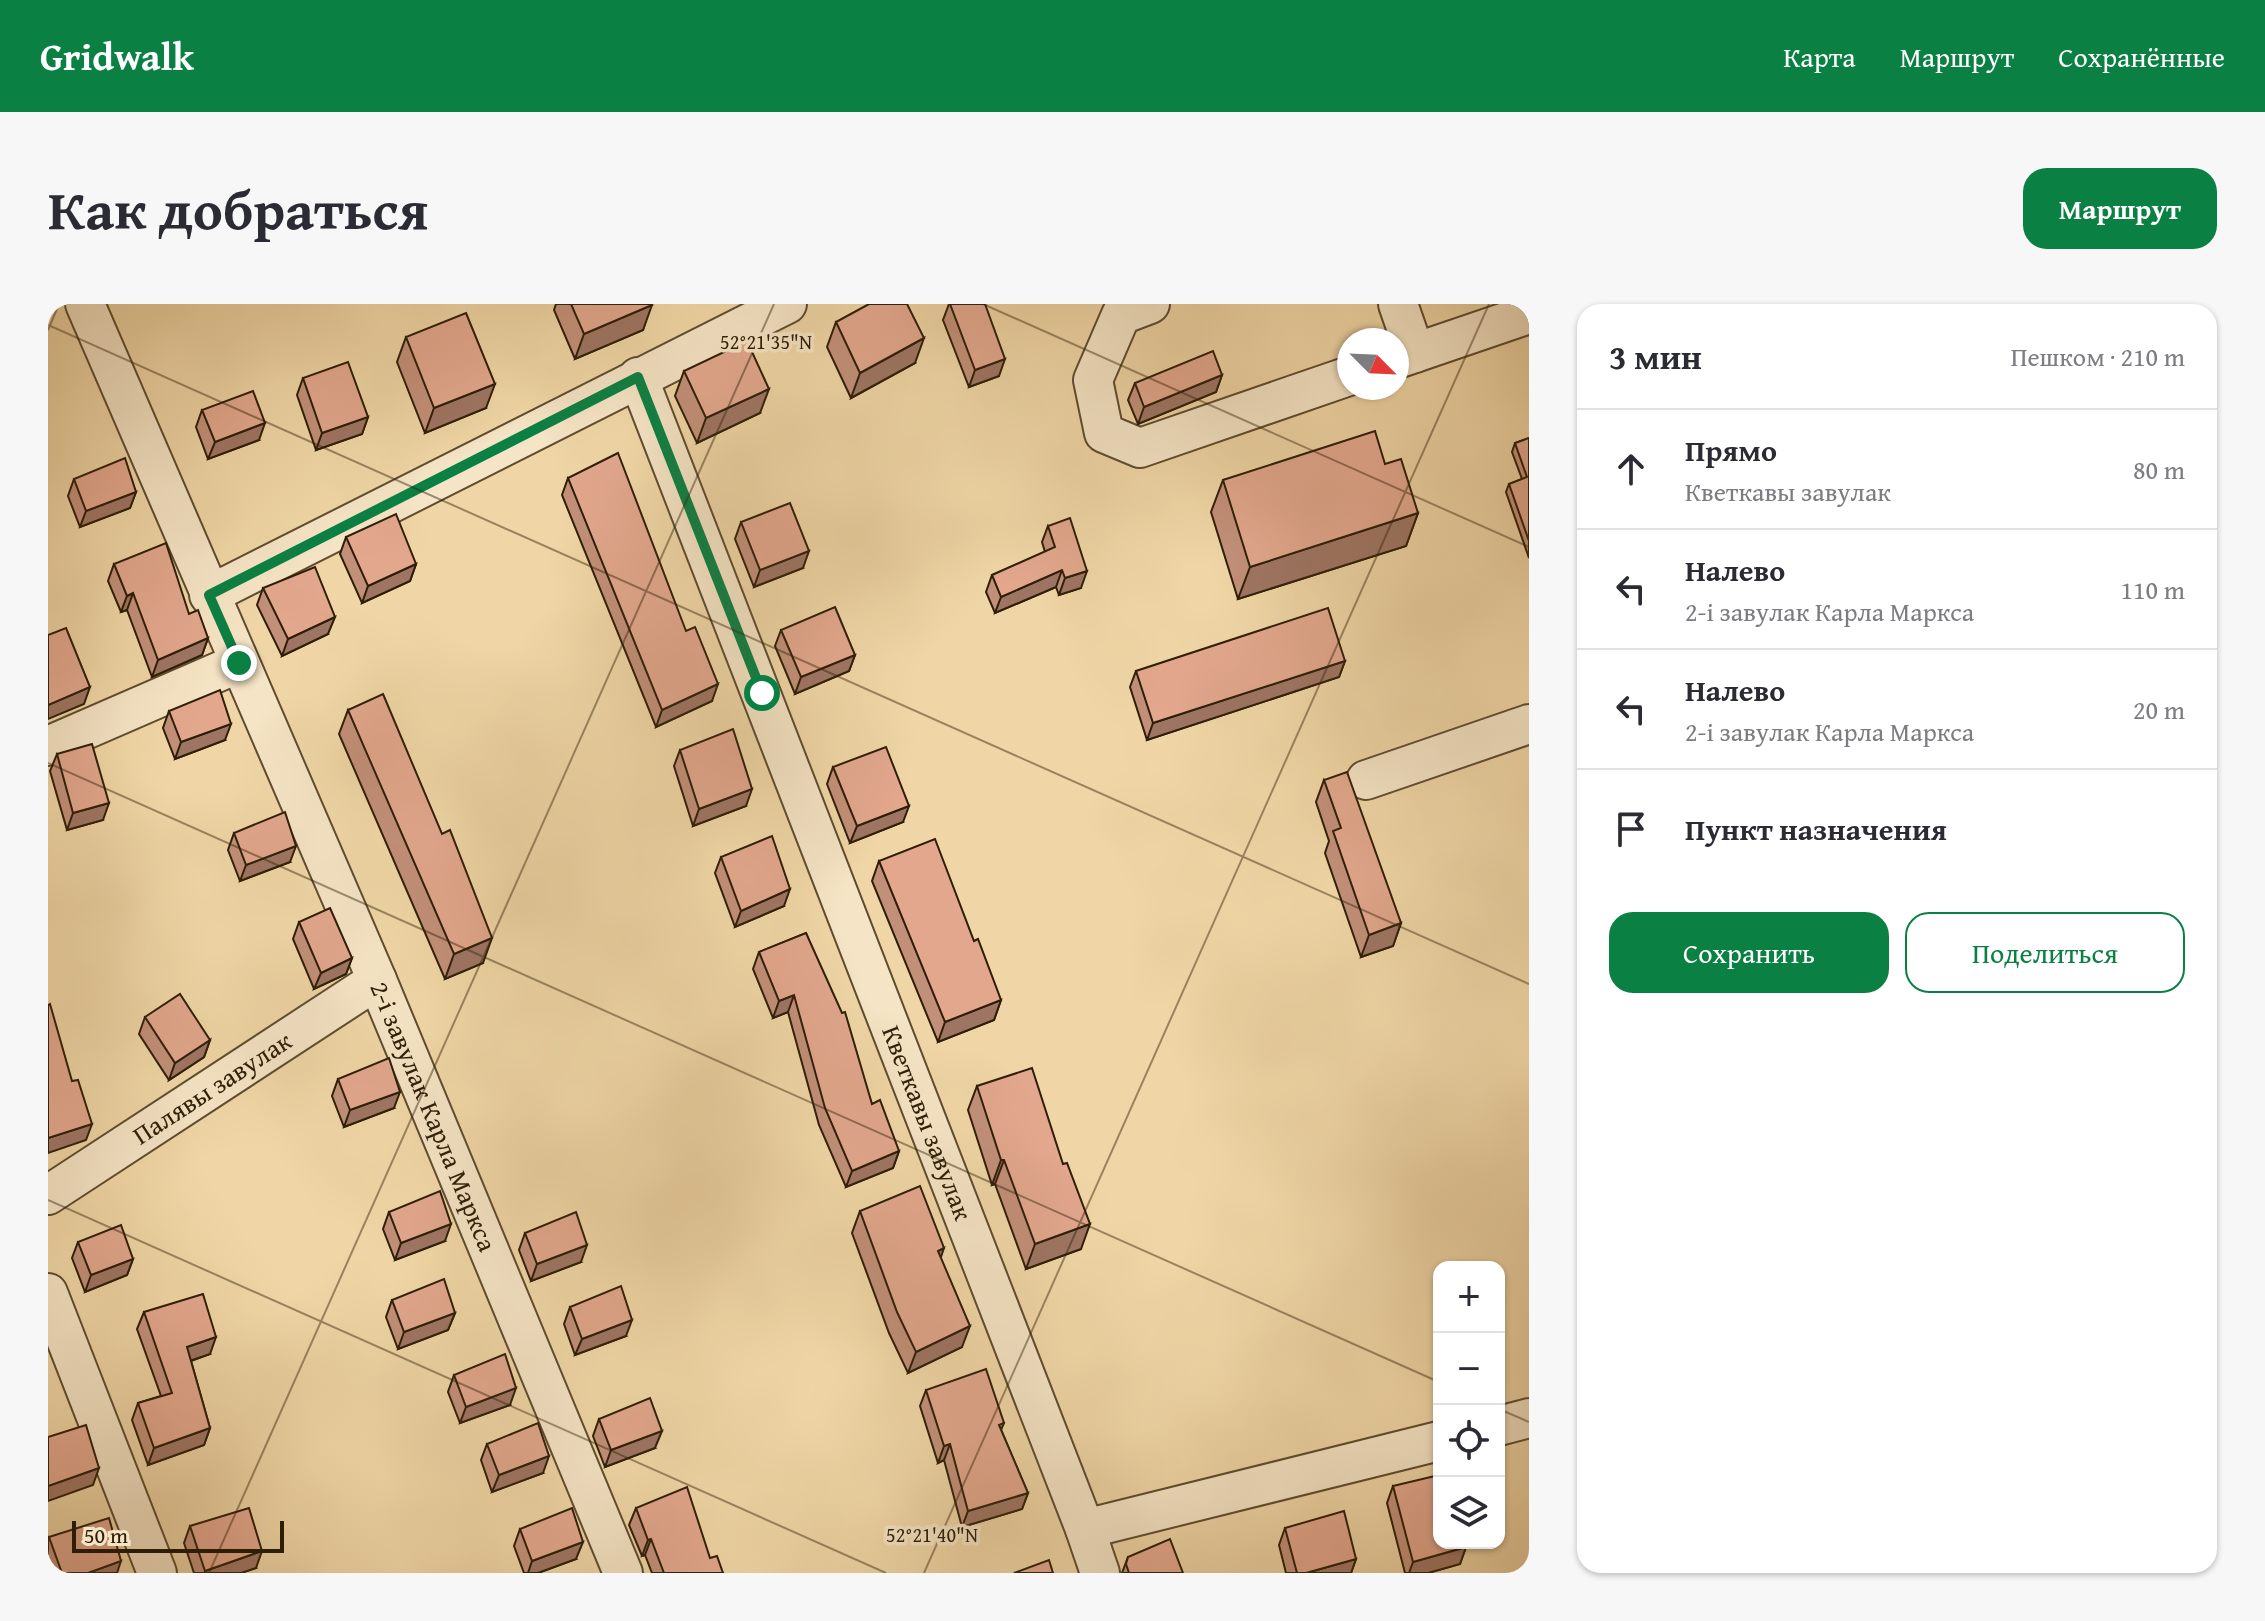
<!DOCTYPE html>
<html lang="ru">
<head>
<meta charset="utf-8">
<style>
  :root { --surface:#fff; --page:#f7f7f7; --text:#2b2b33; --muted:#7c7c81; --line:#e1e1e2; --accent:#0b8043 }
  body { margin:0; font-family:"Gentium Book Plus",serif; background:var(--page); color:var(--text) }
  .controls { position:absolute; right:24px; bottom:24px; display:grid; overflow:hidden; border-radius:16px; box-shadow:0 2px 6px #0004 }
  .controls button { width:72px; height:72px; display:grid; place-items:center; padding:0; border:0; border-bottom:2px solid var(--line); background:var(--surface); color:var(--text); font:40px sans-serif }
  .compass { position:absolute; left:1289px; top:24px; width:72px; height:72px; border-radius:50%; background:var(--surface); box-shadow:0 2px 6px #0004; rotate:114deg }
  .scale { position:absolute; left:24px; bottom:20px; width:212px; box-sizing:border-box; padding-left:8px; border:4px solid #2e1e08; border-top:0; font-size:22px; line-height:28px; white-space:nowrap; color:#2e1e08; -webkit-text-stroke:6px #f5e4c5; paint-order:stroke }
  .stop { position:absolute; width:24px; height:24px; margin:-18px; border:6px solid #0b8043; border-radius:50%; background:#fff }
  .stop.end { background:#0b8043; border-color:#fff; box-shadow:0 2px 8px #0008 }
  .list { margin:0; padding:0; list-style:none }
  h2 { display:flex; justify-content:space-between; align-items:center; height:104px; margin:0; padding:0 32px; font-size:34px }
  h2 small { font-size:26px; font-weight:400; color:var(--muted) }
  .list li { display:grid; grid-template-columns:52px 1fr auto; gap:24px; align-items:center; box-sizing:border-box; height:120px; padding:0 32px; border-top:2px solid var(--line) }
  .list b { display:block; font-size:30px; white-space:nowrap }
  .list p { margin:0; font-size:26px; white-space:nowrap; color:var(--muted) }
  .list em { font-size:26px; font-style:normal; color:var(--muted) }
  .actions { display:flex; gap:16px; padding:24px 32px }
  .actions a { flex:1; padding:18px 0; border:2px solid var(--accent); border-radius:24px; text-align:center; font-size:28px; color:var(--accent) }
  .actions .main { background:var(--accent); color:#fff }
  .icon { flex:none; width:44px; height:44px; fill:none; stroke:currentColor; stroke-width:2; stroke-linecap:round; stroke-linejoin:round }
  .map { position:relative; flex:none; width:1481px; height:1269px; overflow:hidden; border-radius:24px }
  header { display:flex; align-items:center; gap:48px; box-sizing:border-box; height:112px; padding:0 40px; background:var(--accent); color:#fff }
  header strong { font-size:38px }
  nav { display:flex; gap:44px; margin-inline-start:auto; font-size:28px }
  .intro { display:flex; align-items:center; justify-content:space-between; box-sizing:border-box; height:192px; padding:0 48px }
  h1 { margin:0; font-size:56px }
  .button { padding:20px 36px; border-radius:24px; background:var(--accent); color:#fff; font-size:28px; font-weight:700 }
  main { display:flex; gap:48px; padding:0 48px }
  aside { flex:1; background:var(--surface); border-radius:24px; box-shadow:0 2px 6px #0004 }
  .map>svg:first-child { display:block }
  .lines { fill:none; stroke-linecap:round; stroke-linejoin:round }
  .minor-casing { stroke:#5e4c30; stroke-width:42 }
  .minor { stroke:#f5e4c5; stroke-width:38 }
  .wall { fill:#c29079; stroke:#2e1e08; stroke-width:2 }
  .shaded-wall { fill:#9e7563; stroke:#2e1e08; stroke-width:2 }
  .building { fill:#e2a78d; stroke:#2e1e08; stroke-width:2 }
  .route { stroke:#0b8043; stroke-width:10 }
  .ticks { fill:none; stroke:#2e1e08; stroke-width:2; stroke-opacity:0.45 }
  .labels { text-anchor:middle; stroke-width:7; stroke-linejoin:round; paint-order:stroke }
  .street-label { font-size:26px; fill:#2e1e08; stroke:#f5e4c5 }
  .ticks-label { font-size:20px; text-anchor:middle; fill:#2e1e08; stroke:#f5e4c5; stroke-width:7; stroke-linejoin:round; paint-order:stroke }
</style>
</head>
<body>
<header>
<strong>Gridwalk</strong>
<nav><a>Карта</a><a>Маршрут</a><a>Сохранённые</a></nav>
</header>
<div class="intro"><h1>Как добраться</h1><a class="button">Маршрут</a></div>
<main>
<div class="map">
<svg width="1481" height="1269" viewBox="0 0 1481 1269">
  <rect width="100%" height="100%" fill="#f0d6a6"/>
  <filter id="stains"><feTurbulence type="fractalNoise" baseFrequency=".0025" numOctaves="4"/><feColorMatrix values="0 0 0 0 .2 0 0 0 0 .09 0 0 0 0 .02 0 0 0 .5 -.17"/></filter>
  <radialGradient id="worn" r=".72"><stop offset=".6" stop-color="#630" stop-opacity="0"/><stop offset="1" stop-color="#630" stop-opacity=".3"/></radialGradient>
  <g class="lines">
    <defs>
      <g id="minor">
        <path id="s1" d="M37,0L329,676L575,1269"/>
        <polyline points="1102,0 1073,11 1045,76 1056,129 1092,144 1301,72"/>
        <polyline points="1350,0 1367,49"/>
        <polyline points="1349,55 1481,10"/>
        <path id="s2" d="M590,73L1037,1225L1391,1137"/>
        <polyline points="161,291 739,0"/>
        <polyline points="0,442 191,359"/>
        <polyline points="1318,476 1481,420"/>
        <path id="s3" d="M0,891L329,676"/>
        <polyline points="0,989 109,1269"/>
        <polyline points="1451,1122 1481,1114"/>
        <polyline points="1037,1225 1052,1269"/>
      </g>
    </defs>
    <!-- minor casing -->
    <use href="#minor" class="minor-casing"/>
    <!-- minor -->
    <use href="#minor" class="minor"/>
  </g>
  <!-- wall -->
  <g class="wall">
    <polygon points="508,0 603,0 595,26 527,55 506,6"/>
    <polygon points="901,0 937,0 951,72 921,83 895,16"/>
    <polygon points="788,18 867,59 803,94 779,43"/>
    <polygon points="358,33 438,104 377,129 349,58"/>
    <polygon points="636,67 712,109 649,139 627,92"/>
    <polygon points="1174,71 1168,88 1090,120 1080,96 1087,79"/>
    <polygon points="255,74 320,113 314,130 268,146 249,91"/>
    <polygon points="154,106 211,136 160,155 148,123"/>
    <polygon points="1481,134 1481,254 1458,188 1461,180 1474,175 1464,148 1467,139"/>
    <polygon points="1337,160 1370,209 1358,242 1190,295 1163,208 1175,176"/>
    <polygon points="520,174 638,327 664,397 608,423 514,191"/>
    <polygon points="26,175 88,188 82,204 32,223 20,192"/>
    <polygon points="693,218 755,264 706,283 687,235"/>
    <polygon points="1000,222 1033,284 1011,291 1008,283 947,309 938,288 944,271 997,248 994,238"/>
    <polygon points="298,233 368,260 362,277 314,299 292,250"/>
    <polygon points="66,260 160,334 154,351 104,373 79,306 73,308 60,277"/>
    <polygon points="215,284 280,330 234,352 209,301"/>
    <polygon points="733,326 807,351 801,367 747,390 727,342"/>
    <polygon points="1297,357 1291,373 1099,436 1082,383 1088,367"/>
    <polygon points="300,406 435,659 397,675 291,430"/>
    <polygon points="121,407 177,436 127,455 115,424"/>
    <polygon points="632,446 698,502 645,522 626,462"/>
    <polygon points="9,450 55,516 19,526 2,467"/>
    <polygon points="785,463 855,518 802,539 779,480"/>
    <polygon points="1276,476 1353,619 1345,642 1313,653 1277,549 1281,537 1268,498"/>
    <polygon points="186,529 242,558 192,577 180,546"/>
    <polygon points="673,553 736,602 687,623 667,569"/>
    <polygon points="831,557 953,696 946,716 890,738 824,577"/>
    <polygon points="251,618 304,654 298,670 266,685 245,635"/>
    <polygon points="758,629 824,800 851,847 845,864 798,883 771,821 740,708 725,714 705,665 711,648"/>
    <polygon points="97,713 162,736 156,753 121,776 91,730"/>
    <polygon points="290,775 346,804 296,823 284,792"/>
    <polygon points="929,782 1015,860 1033,945 978,965 947,880 944,881 920,806"/>
    <polygon points="812,907 893,955 914,1043 860,1069 841,1029 804,929"/>
    <polygon points="341,908 397,937 347,956 335,925"/>
    <polygon points="477,929 533,958 483,977 471,946"/>
    <polygon points="30,938 85,955 79,971 37,988 24,954"/>
    <polygon points="344,996 407,1009 400,1026 350,1045 338,1013"/>
    <polygon points="522,1003 578,1032 527,1051 516,1020"/>
    <polygon points="96,1008 162,1050 143,1057 162,1124 156,1141 100,1161 84,1116 90,1099 113,1092 89,1025"/>
    <polygon points="406,1071 462,1101 412,1119 400,1088"/>
    <polygon points="878,1086 956,1119 953,1126 980,1189 974,1205 914,1223 896,1156 890,1159 872,1102"/>
    <polygon points="551,1115 607,1144 557,1163 545,1132"/>
    <polygon points="439,1140 495,1169 444,1188 433,1156"/>
    <polygon points="1345,1182 1418,1243 1412,1260 1380,1269 1357,1269 1339,1199"/>
    <polygon points="588,1204 662,1254 675,1269 604,1269 597,1251 594,1252 581,1221"/>
    <polygon points="142,1222 208,1264 193,1269 146,1269 136,1239"/>
    <polygon points="1237,1224 1308,1255 1303,1269 1238,1269 1231,1241"/>
    <polygon points="472,1225 528,1255 490,1269 476,1269 466,1242"/>
    <polygon points="1,1233 69,1269 2,1269 0,1263 0,1236"/>
    <polygon points="1080,1253 1135,1269 1074,1269"/>
  </g>
  <!-- shaded-wall -->
  <g class="shaded-wall">
    <polygon points="604,1 595,26 527,55 536,30"/>
    <polygon points="876,34 867,59 803,94 812,69"/>
    <polygon points="957,55 951,72 921,83 927,66"/>
    <polygon points="1174,71 1168,88 1090,120 1096,103"/>
    <polygon points="447,80 438,104 377,129 386,104"/>
    <polygon points="721,85 712,109 649,139 658,114"/>
    <polygon points="320,113 314,130 268,146 274,129"/>
    <polygon points="217,119 211,136 160,155 167,138"/>
    <polygon points="88,188 82,204 32,223 38,207"/>
    <polygon points="1370,209 1358,242 1190,295 1202,263"/>
    <polygon points="761,247 755,264 706,283 712,266"/>
    <polygon points="368,260 362,277 314,299 320,282"/>
    <polygon points="1014,266 1008,283 947,309 953,293"/>
    <polygon points="1039,267 1033,284 1011,291 1017,274"/>
    <polygon points="85,289 79,306 73,308 79,292"/>
    <polygon points="287,313 280,330 234,352 240,335"/>
    <polygon points="160,334 154,351 104,373 110,356"/>
    <polygon points="807,351 801,367 747,390 753,373"/>
    <polygon points="1297,357 1291,373 1099,436 1105,419"/>
    <polygon points="670,380 664,397 608,423 614,406"/>
    <polygon points="42,383 36,400 0,415 0,401"/>
    <polygon points="183,420 177,436 127,455 133,438"/>
    <polygon points="704,485 698,502 645,522 651,505"/>
    <polygon points="61,499 55,516 19,526 25,509"/>
    <polygon points="861,502 855,518 802,539 809,522"/>
    <polygon points="248,542 242,558 192,577 198,561"/>
    <polygon points="742,585 736,602 687,623 693,607"/>
    <polygon points="1353,619 1345,642 1313,653 1321,631"/>
    <polygon points="444,634 435,659 397,675 406,650"/>
    <polygon points="304,654 298,670 266,685 273,669"/>
    <polygon points="746,691 740,708 725,714 731,697"/>
    <polygon points="953,696 946,716 890,738 897,718"/>
    <polygon points="162,736 156,753 121,776 127,759"/>
    <polygon points="352,788 346,804 296,823 302,806"/>
    <polygon points="44,820 38,836 0,849 0,834"/>
    <polygon points="851,847 845,864 798,883 804,867"/>
    <polygon points="953,856 956,856 947,880 944,881"/>
    <polygon points="403,920 397,937 347,956 353,939"/>
    <polygon points="1042,920 1033,945 978,965 987,940"/>
    <polygon points="539,941 533,958 483,977 489,960"/>
    <polygon points="896,944 889,965 890,947"/>
    <polygon points="85,955 79,971 37,988 43,971"/>
    <polygon points="407,1009 400,1026 350,1045 356,1028"/>
    <polygon points="584,1016 578,1032 527,1051 534,1035"/>
    <polygon points="922,1022 914,1043 860,1069 868,1048"/>
    <polygon points="168,1033 162,1050 133,1060 139,1043"/>
    <polygon points="468,1084 462,1101 412,1119 418,1103"/>
    <polygon points="162,1124 156,1141 100,1161 106,1144"/>
    <polygon points="614,1127 607,1144 557,1163 563,1146"/>
    <polygon points="902,1140 896,1156 890,1159 896,1142"/>
    <polygon points="501,1152 495,1169 444,1188 451,1171"/>
    <polygon points="51,1164 45,1181 0,1197 0,1182"/>
    <polygon points="980,1189 974,1205 914,1223 920,1207"/>
    <polygon points="603,1235 597,1251 594,1252 600,1236"/>
    <polygon points="535,1238 528,1255 490,1269 480,1269 484,1257"/>
    <polygon points="1418,1243 1412,1260 1380,1269 1361,1269 1365,1258"/>
    <polygon points="214,1247 208,1264 193,1269 157,1269 157,1267"/>
    <polygon points="1308,1255 1303,1269 1258,1269"/>
    <polygon points="73,1257 69,1269 40,1269"/>
  </g>
  <!-- building -->
  <g class="building">
    <polygon points="523,0 603,0 604,1 536,30"/>
    <polygon points="821,0 859,0 876,34 812,69 788,18"/>
    <polygon points="902,0 937,0 957,55 927,66"/>
    <polygon points="418,9 447,80 386,104 358,33"/>
    <polygon points="699,37 721,85 658,114 636,67"/>
    <polygon points="1165,47 1174,71 1096,103 1087,79"/>
    <polygon points="300,58 320,113 274,129 255,74"/>
    <polygon points="205,87 217,119 167,138 154,106"/>
    <polygon points="1327,127 1337,160 1353,155 1370,209 1202,263 1175,176"/>
    <polygon points="1481,134 1481,237 1461,180 1479,173 1467,139"/>
    <polygon points="570,149 638,327 647,323 670,380 614,406 520,174"/>
    <polygon points="77,154 88,188 38,207 26,175"/>
    <polygon points="742,199 761,247 712,266 693,218"/>
    <polygon points="348,210 368,260 320,282 298,233"/>
    <polygon points="1022,214 1039,267 1017,274 1014,266 953,293 944,271 1007,243 1000,222"/>
    <polygon points="118,239 141,310 150,306 160,334 110,356 85,289 79,292 66,260"/>
    <polygon points="267,263 287,313 240,335 215,284"/>
    <polygon points="787,303 807,351 753,373 733,326"/>
    <polygon points="1280,304 1297,357 1105,419 1088,367"/>
    <polygon points="18,324 42,383 0,401 0,331"/>
    <polygon points="172,386 183,420 133,438 121,407"/>
    <polygon points="335,390 394,530 402,526 444,634 406,650 300,406"/>
    <polygon points="685,425 704,485 651,505 632,446"/>
    <polygon points="44,440 61,499 25,509 9,450"/>
    <polygon points="838,443 861,502 809,522 785,463"/>
    <polygon points="1299,468 1353,619 1321,631 1285,527 1293,524 1276,476"/>
    <polygon points="237,508 248,542 198,561 186,529"/>
    <polygon points="724,532 742,585 693,607 673,553"/>
    <polygon points="887,535 926,637 930,635 953,696 897,718 831,557"/>
    <polygon points="282,604 304,654 273,669 251,618"/>
    <polygon points="758,629 794,709 797,708 824,800 832,796 851,847 804,867 777,804 746,691 731,697 711,648"/>
    <polygon points="132,690 162,736 127,759 97,713"/>
    <polygon points="2,700 24,777 30,776 44,820 0,834 0,701"/>
    <polygon points="341,754 352,788 302,806 290,775"/>
    <polygon points="984,764 1015,860 1019,859 1042,920 987,940 956,856 953,856 929,782"/>
    <polygon points="872,882 896,944 890,947 922,1022 868,1048 849,1008 812,907"/>
    <polygon points="392,887 403,920 353,939 341,908"/>
    <polygon points="528,908 539,941 489,960 477,929"/>
    <polygon points="73,921 85,955 43,971 30,938"/>
    <polygon points="396,975 407,1009 356,1028 344,996"/>
    <polygon points="573,982 584,1016 534,1035 522,1003"/>
    <polygon points="155,990 168,1033 139,1043 162,1124 106,1144 90,1099 124,1089 96,1008"/>
    <polygon points="457,1050 468,1084 418,1103 406,1071"/>
    <polygon points="938,1065 956,1119 951,1121 980,1189 920,1207 902,1140 896,1142 878,1086"/>
    <polygon points="602,1094 614,1127 563,1146 551,1115"/>
    <polygon points="490,1119 501,1152 451,1171 439,1140"/>
    <polygon points="38,1121 51,1164 0,1182 0,1133"/>
    <polygon points="1391,1171 1391,1239 1417,1239 1418,1243 1365,1258 1345,1182"/>
    <polygon points="639,1183 662,1254 669,1252 675,1269 616,1269 603,1235 600,1236 588,1204"/>
    <polygon points="201,1204 214,1247 157,1267 142,1222"/>
    <polygon points="524,1204 535,1238 484,1257 472,1225"/>
    <polygon points="1296,1207 1308,1255 1258,1269 1249,1269 1237,1224"/>
    <polygon points="61,1214 73,1257 40,1269 14,1269 1,1233"/>
    <polygon points="1122,1235 1135,1269 1081,1269 1078,1260 1080,1253"/>
    <polygon points="1001,1256 1005,1269 966,1269"/>
  </g>
  <g class="lines">
    <!-- route -->
    <polyline class="route" points="191,359 161,291 590,73 714,389"/>
  </g>
  <!-- ticks -->
  <path class="ticks" d="M935,0L1481,243M0,21L1481,680M0,26L11,0M0,459L1391,1078M0,896L838,1269M1451,1105L1481,1118M161,1269L726,0M876,1269L1441,0"/>
  <g class="labels">
    <!-- street labels -->
    <g class="street-label">
      <text dy="9" stroke="none"><textPath href="#s3" startOffset="196">Палявы завулак</textPath></text>
      <text dy="9" stroke="none"><textPath href="#s1" startOffset="884">2-і завулак Карла Маркса</textPath></text>
      <text dy="9" stroke="none"><textPath href="#s2" startOffset="800">Кветкавы завулак</textPath></text>
    </g>
  </g>
  <g class="ticks-label">
    <text x="718" y="45">52°21'35"N</text>
    <text x="884" y="1238">52°21'40"N</text>
  </g>
  <rect width="100%" height="100%" filter="url(#stains)"/>
  <rect width="100%" height="100%" fill="url(#worn)"/>
</svg>
<div class="controls">
<button>+</button>
<button>−</button>
<button><svg class="icon" aria-label="locate" viewBox="0 0 24 24"><circle cx="12" cy="12" r="6"/><path d="M12 2v4M12 18v4M2 12h4M18 12h4"/></svg></button>
<button><svg class="icon" aria-label="layers" viewBox="0 0 24 24"><path d="M12 4l9 5-9 5-9-5zM3 14l9 5 9-5"/></svg></button>
</div>
<svg class="compass" viewBox="-18 -18 36 36"><path d="M0-13l5 13h-10z" fill="#e53935"/><path d="M0 13l5-13h-10z" fill="#7c7c81"/></svg>
<div class="scale">50 m</div>
<div class="stop" style="left:714px;top:389px"></div>
<div class="stop end" style="left:191px;top:359px"></div>
</div>
<aside>
<h2>3 мин<small>Пешком · 210 m</small></h2>
<ul class="list">
<li><svg class="icon" aria-label="ahead" viewBox="0 0 24 24"><path d="M12 20V5M6 11l6-6 6 6"/></svg><div><b>Прямо</b><p>Кветкавы завулак</p></div><em>80 m</em></li>
<li><svg class="icon" aria-label="left" viewBox="0 0 24 24"><path d="M17 20v-9H6M10 6l-5 5 5 5"/></svg><div><b>Налево</b><p>2-і завулак Карла Маркса</p></div><em>110 m</em></li>
<li><svg class="icon" aria-label="left" viewBox="0 0 24 24"><path d="M17 20v-9H6M10 6l-5 5 5 5"/></svg><div><b>Налево</b><p>2-і завулак Карла Маркса</p></div><em>20 m</em></li>
<li><svg class="icon" aria-label="arrive" viewBox="0 0 24 24"><path d="M6 21V4h12l-3 4 3 4H6"/></svg><div><b>Пункт назначения</b></div></li>
</ul>
<div class="actions"><a class="main">Сохранить</a><a>Поделиться</a></div>
</aside>
</main>
</body>
</html>
